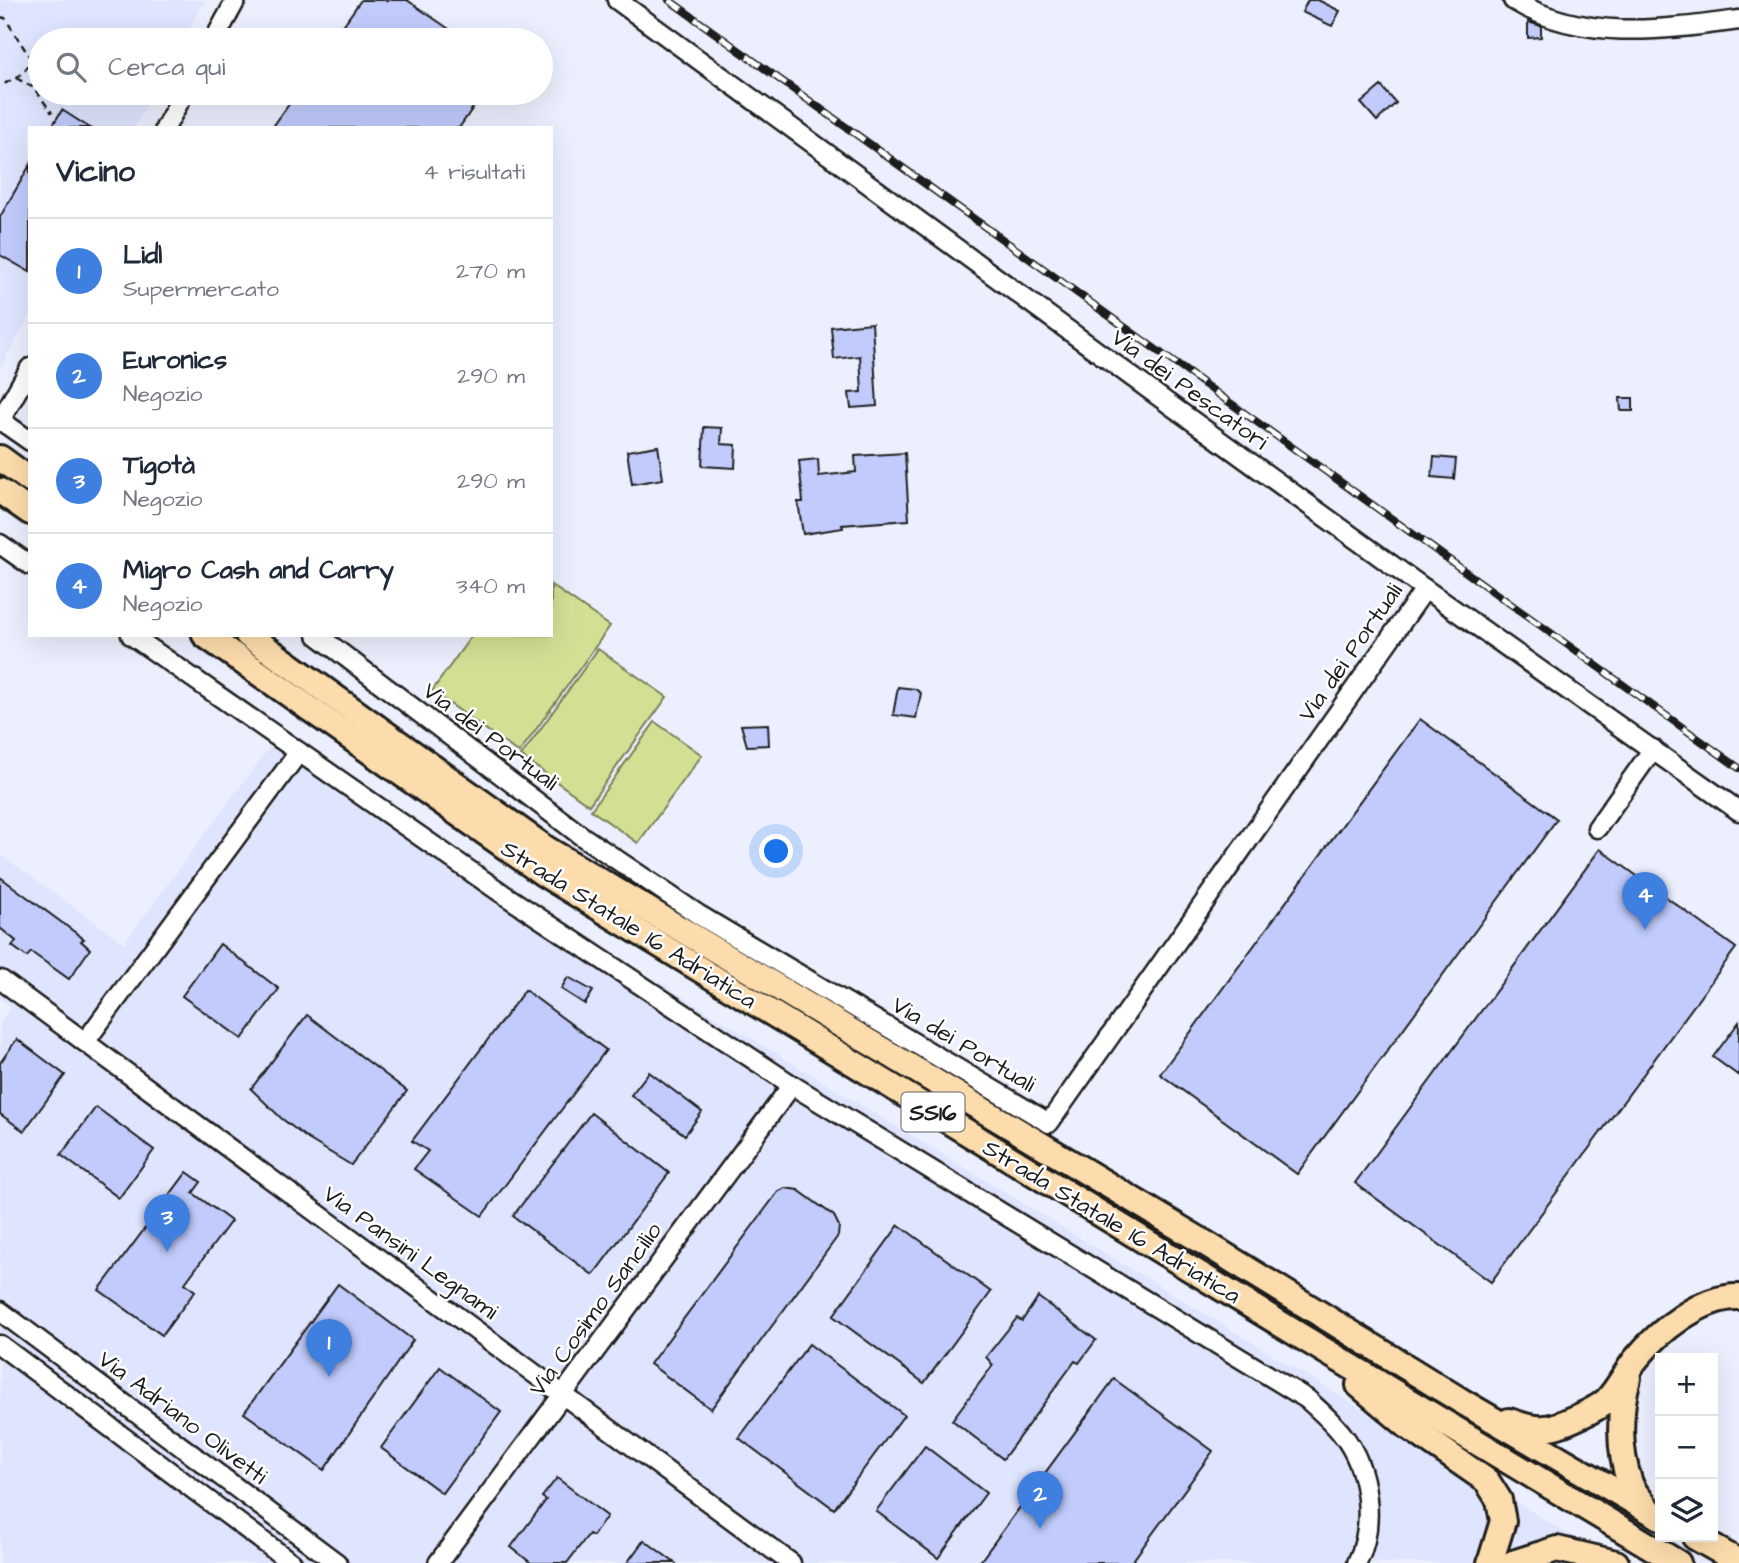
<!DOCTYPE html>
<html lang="it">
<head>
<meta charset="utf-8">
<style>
  :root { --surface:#fff; --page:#f2f2f3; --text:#1f2937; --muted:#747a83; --line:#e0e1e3; --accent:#1a73e8 }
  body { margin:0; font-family:"Architects Daughter",sans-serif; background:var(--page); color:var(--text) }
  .controls { position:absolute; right:21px; bottom:21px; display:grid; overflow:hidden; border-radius:0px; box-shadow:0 7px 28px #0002 }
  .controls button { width:63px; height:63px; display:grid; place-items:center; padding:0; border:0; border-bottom:2px solid var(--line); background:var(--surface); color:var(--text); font:35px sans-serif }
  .you { position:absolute; left:777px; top:852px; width:24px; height:24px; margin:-18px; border:5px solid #fff; border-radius:50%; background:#1a73e8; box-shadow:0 0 0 10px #1a73e833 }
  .badge { display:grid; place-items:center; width:46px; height:46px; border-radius:50%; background:var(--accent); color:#fff; font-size:23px; font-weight:700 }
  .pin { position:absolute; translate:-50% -58px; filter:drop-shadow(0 2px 4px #0008) }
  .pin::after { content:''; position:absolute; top:37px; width:24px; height:21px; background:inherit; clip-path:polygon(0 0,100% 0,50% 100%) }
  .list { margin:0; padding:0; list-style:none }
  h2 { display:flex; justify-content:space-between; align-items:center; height:91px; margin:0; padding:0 28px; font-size:30px }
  h2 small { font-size:23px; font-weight:400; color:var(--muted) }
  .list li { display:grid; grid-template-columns:46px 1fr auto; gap:21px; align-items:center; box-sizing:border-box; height:105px; padding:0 28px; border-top:2px solid var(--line) }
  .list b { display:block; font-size:26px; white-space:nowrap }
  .list p { margin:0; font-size:23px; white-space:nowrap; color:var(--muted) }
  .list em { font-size:23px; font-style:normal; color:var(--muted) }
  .icon { flex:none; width:38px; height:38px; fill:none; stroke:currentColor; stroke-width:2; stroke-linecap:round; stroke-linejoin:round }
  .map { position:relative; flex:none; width:1739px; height:1563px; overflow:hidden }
  .search { position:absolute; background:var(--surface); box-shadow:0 7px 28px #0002; left:28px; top:28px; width:525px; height:77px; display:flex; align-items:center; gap:18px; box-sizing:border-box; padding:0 24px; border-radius:38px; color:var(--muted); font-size:26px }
  .panel { position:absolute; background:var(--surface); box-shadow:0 7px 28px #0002; left:28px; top:126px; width:525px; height:511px; border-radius:0px }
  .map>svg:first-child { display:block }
  .built { fill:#dfe5fe }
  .green { fill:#d3e094; stroke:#787e58; stroke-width:2 }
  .building { fill:#c1ccfd; stroke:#1c1c1c; stroke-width:2 }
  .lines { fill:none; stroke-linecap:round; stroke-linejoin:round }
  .minor-casing { stroke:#1c1c1c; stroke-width:23 }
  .highway-casing { stroke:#1c1c1c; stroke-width:30 }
  .path { stroke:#1c1c1c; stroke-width:2.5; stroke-dasharray:7 5; stroke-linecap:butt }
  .minor { stroke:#fff; stroke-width:18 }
  .highway { stroke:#fcdcac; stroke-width:24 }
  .rail-casing { stroke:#1c1c1c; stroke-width:8 }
  .rail { stroke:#fff; stroke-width:5; stroke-dasharray:16; stroke-linecap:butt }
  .labels { text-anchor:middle; stroke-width:5; stroke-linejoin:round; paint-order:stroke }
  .shield { fill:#fff; stroke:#606060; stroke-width:2 }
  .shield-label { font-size:23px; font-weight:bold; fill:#1c1c1c }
  .street-label { font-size:24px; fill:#1c1c1c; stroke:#fff }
</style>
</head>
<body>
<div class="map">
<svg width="1739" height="1563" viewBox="0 0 1739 1563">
  <rect width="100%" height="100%" fill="#ecf0fe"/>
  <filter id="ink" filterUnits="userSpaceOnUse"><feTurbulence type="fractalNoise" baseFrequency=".0143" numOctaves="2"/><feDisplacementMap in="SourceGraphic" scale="14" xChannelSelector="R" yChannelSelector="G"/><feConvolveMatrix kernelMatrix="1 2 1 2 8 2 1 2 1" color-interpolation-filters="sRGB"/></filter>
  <g filter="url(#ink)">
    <!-- built -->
    <g class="built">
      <polygon points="0,0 205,0 183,40 40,40 40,93 153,93 134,128 30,128 30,315 0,369"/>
      <polygon points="270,746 1616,1563 0,1563 0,1022 11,1006 0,999 0,854 124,943"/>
    </g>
    <!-- green -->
    <g class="green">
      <polygon points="551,585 610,626 519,753 432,691 472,635 551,635"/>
      <polygon points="598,649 667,697 589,805 521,756"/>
      <polygon points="655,722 702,755 638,843 591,810"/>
    </g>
    <!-- building -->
    <g class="building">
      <polygon points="361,0 407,0 465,40 333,40"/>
      <polygon points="1308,0 1318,0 1340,11 1332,26 1302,12"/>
      <polygon points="1528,22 1541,26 1541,37 1528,38"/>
      <polygon points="1381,86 1396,103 1377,121 1361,103"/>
      <polygon points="297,93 483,93 459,128 272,128"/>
      <polygon points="62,110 90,128 51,128"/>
      <polygon points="30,165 30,272 0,255 0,217"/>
      <polygon points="872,323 877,406 851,408 849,393 862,392 860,356 834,359 831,327"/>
      <polygon points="1620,398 1633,398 1633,411 1621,411"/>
      <polygon points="704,427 722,428 721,444 736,445 735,468 702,466"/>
      <polygon points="658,446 663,479 632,484 627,451"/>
      <polygon points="905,453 909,520 842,525 843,528 803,534 798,502 803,502 799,461 818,459 819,476 856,472 855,456"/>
      <polygon points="1434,457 1456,459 1454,479 1432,477"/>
      <polygon points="898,687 915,689 921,693 916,718 893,715"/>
      <polygon points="1420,719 1557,819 1297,1174 1160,1074"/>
      <polygon points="768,724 769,745 747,746 741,725"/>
      <polygon points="1600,849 1736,948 1491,1282 1355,1183"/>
      <polygon points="0,877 84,939 81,941 90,949 69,979 31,952 27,957 12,946 16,941 0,928"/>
      <polygon points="220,944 279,989 242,1039 182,996"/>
      <polygon points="568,977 593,991 585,1004 561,989"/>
      <polygon points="525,990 606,1050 482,1216 414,1169 428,1151 412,1141"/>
      <polygon points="307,1015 407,1091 351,1165 308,1139 281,1118 251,1089"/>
      <polygon points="1739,1022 1739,1076 1713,1057"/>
      <polygon points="17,1039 65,1075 24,1131 0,1114 0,1063"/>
      <polygon points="649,1072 702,1112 685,1135 631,1095"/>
      <polygon points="96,1107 154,1150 119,1198 61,1155"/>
      <polygon points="591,1113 669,1173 593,1275 513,1216"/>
      <polygon points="187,1172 201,1182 193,1193 231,1221 185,1283 195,1291 162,1335 99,1290"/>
      <polygon points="785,1188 798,1190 834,1216 839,1226 838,1236 711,1409 650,1364 766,1208 778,1192"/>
      <polygon points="899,1225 991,1292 924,1383 833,1316"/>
      <polygon points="338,1284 413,1340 324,1470 244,1413"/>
      <polygon points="1038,1297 1096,1340 1079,1363 1075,1361 1003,1459 952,1420 993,1365 986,1357 1017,1318 1022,1321"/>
      <polygon points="809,1344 904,1415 834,1509 739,1438"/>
      <polygon points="440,1367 501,1412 442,1493 381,1448"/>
      <polygon points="1114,1379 1213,1451 1131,1563 979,1563"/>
      <polygon points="925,1446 986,1493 938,1558 876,1511"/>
      <polygon points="557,1478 607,1516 593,1536 589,1534 567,1563 531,1563 511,1547 546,1500 542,1497"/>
      <polygon points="644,1540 675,1563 627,1563"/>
    </g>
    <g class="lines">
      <defs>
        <g id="minor">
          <polyline points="617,0 1169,404 1425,589 1739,811"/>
          <path d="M1513,0C1581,42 1664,30 1739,20"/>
          <polyline points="214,40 236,0"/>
          <polyline points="165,128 184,93"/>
          <polyline points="0,420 30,441"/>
          <polyline points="0,421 30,368"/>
          <polyline points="0,544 30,565"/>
          <path d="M131,635L503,894L792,1085L1307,1399C1319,1410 1332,1421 1342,1434C1369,1468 1376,1524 1357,1563"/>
          <polyline points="317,635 583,837 699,915 1049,1123 1425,589"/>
          <polyline points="1597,828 1653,749"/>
          <polyline points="1,980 791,1563"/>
          <polyline points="85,1042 299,752"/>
          <polyline points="0,1311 337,1563"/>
          <polyline points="0,1345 292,1563"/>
          <polyline points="438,1563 792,1085"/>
        </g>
        <g id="highway">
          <polyline points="0,458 30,480"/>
          <polyline points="0,491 30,512"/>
          <polyline points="205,635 544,874 1302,1337 1678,1563"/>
          <polyline points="248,635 545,848 1200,1240 1463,1402 1660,1517"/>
          <path d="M1628,1378C1619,1411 1618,1450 1630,1483C1633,1492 1641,1499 1646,1507"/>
          <polyline points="1359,1385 1409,1427 1487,1481 1499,1500 1503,1521 1490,1563"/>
          <path d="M1509,1421C1521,1425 1532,1429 1545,1428C1559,1427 1599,1409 1608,1399C1619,1387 1626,1372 1636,1359C1659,1331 1702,1296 1739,1297"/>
          <polyline points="1695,1537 1739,1562"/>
          <polyline points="1513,1563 1557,1549 1616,1563"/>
        </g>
      </defs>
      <!-- minor casing -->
      <use href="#minor" class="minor-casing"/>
      <!-- highway casing -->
      <use href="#highway" class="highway-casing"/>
      <!-- path -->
      <g class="path">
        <path d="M0,17L5,18L31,59C26,75 13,79 0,86"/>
        <polyline points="31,59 40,64"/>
        <polyline points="16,78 34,88 52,113"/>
      </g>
      <!-- minor -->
      <use href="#minor" class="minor"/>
      <!-- highway -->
      <use href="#highway" class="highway"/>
      <defs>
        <polyline id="rail" points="669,0 1739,768"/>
      </defs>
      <!-- rail casing -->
      <use href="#rail" class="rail-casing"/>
      <!-- rail -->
      <use href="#rail" class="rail"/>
    </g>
  </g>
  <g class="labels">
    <!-- shield labels -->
    <rect class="shield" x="901.5" y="1092.5" width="63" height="39" rx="5"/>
    <g class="shield-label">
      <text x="933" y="1120">SS16</text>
    </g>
    <!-- street labels -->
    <g class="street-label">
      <text transform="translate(1190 389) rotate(36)" y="8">Via dei Pescatori</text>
      <text transform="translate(1350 652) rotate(-55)" y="8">Via dei Portuali</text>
      <text transform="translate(491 736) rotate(37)" y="8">Via dei Portuali</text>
      <text transform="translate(629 924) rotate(32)" y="8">Strada Statale 16 Adriatica</text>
      <text transform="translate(964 1044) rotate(31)" y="8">Via dei Portuali</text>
      <text transform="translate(1112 1221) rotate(31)" y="8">Strada Statale 16 Adriatica</text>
      <text transform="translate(411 1252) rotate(36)" y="8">Via Pansini Legnami</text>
      <text transform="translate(595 1309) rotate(-54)" y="8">Via Cosimo Sancilio</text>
      <text transform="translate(183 1417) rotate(37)" y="8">Via Adriano Olivetti</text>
    </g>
  </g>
</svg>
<div class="controls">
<button>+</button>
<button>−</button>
<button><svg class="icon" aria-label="layers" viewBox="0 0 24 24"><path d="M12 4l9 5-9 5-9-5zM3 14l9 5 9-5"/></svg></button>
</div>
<div class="you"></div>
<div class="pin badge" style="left:329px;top:1377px;background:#3f7fe0">1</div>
<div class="pin badge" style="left:1040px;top:1529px;background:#3f7fe0">2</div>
<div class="pin badge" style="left:167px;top:1252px;background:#3f7fe0">3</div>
<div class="pin badge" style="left:1645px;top:930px;background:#3f7fe0">4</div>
<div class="search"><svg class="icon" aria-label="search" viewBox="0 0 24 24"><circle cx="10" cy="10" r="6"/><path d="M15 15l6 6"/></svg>Cerca qui</div>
<section class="panel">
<h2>Vicino<small>4 risultati</small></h2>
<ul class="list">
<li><span class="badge" style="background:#3f7fe0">1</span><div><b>Lidl</b><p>Supermercato</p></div><em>270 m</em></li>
<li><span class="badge" style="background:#3f7fe0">2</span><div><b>Euronics</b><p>Negozio</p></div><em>290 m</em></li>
<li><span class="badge" style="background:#3f7fe0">3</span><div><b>Tigotà</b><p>Negozio</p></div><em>290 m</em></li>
<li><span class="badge" style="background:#3f7fe0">4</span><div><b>Migro Cash and Carry</b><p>Negozio</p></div><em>340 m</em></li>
</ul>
</section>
</div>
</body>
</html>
